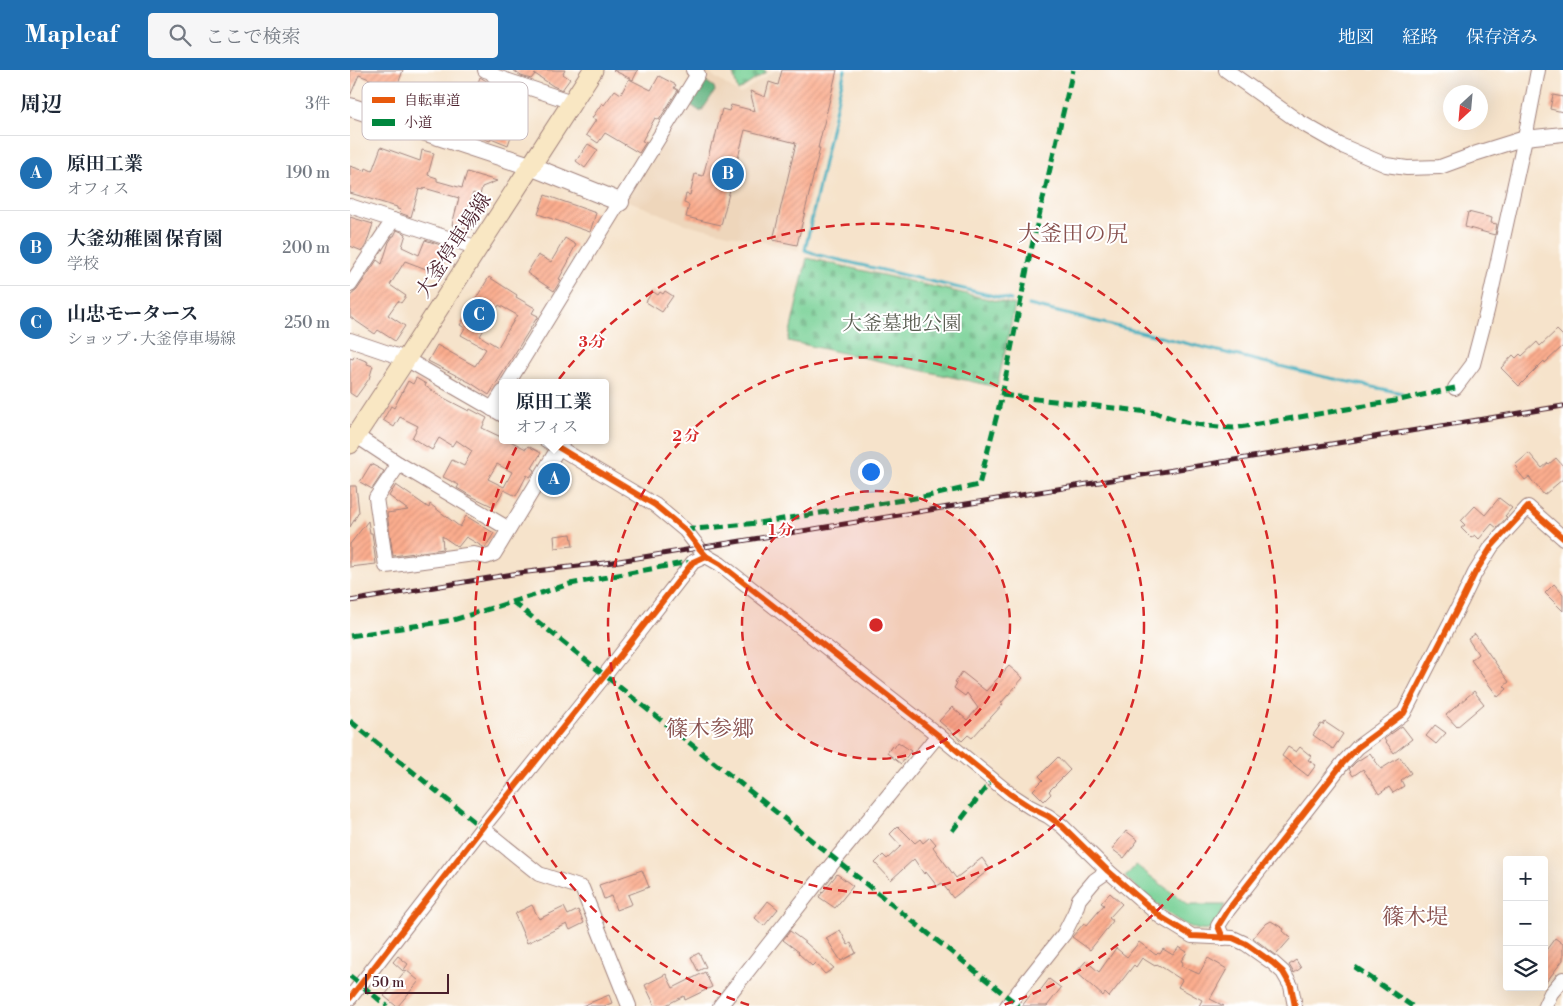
<!DOCTYPE html>
<html lang="ja">
<head>
<meta charset="utf-8">
<style>
  :root { --surface:#fff; --page:#f6f6f7; --text:#1f2937; --muted:#747a83; --line:#e0e1e3; --accent:#1f6fb2 }
  body { margin:0; font-family:"Libre Bodoni","Noto Serif JP",serif; background:var(--page); color:var(--text) }
  .controls { position:absolute; right:15px; bottom:15px; display:grid; overflow:hidden; border-radius:5px; box-shadow:0 5px 20px #0002 }
  .controls button { width:45px; height:45px; display:grid; place-items:center; padding:0; border:0; border-bottom:1px solid var(--line); background:var(--surface); color:var(--text); font:25px sans-serif }
  .compass { position:absolute; left:1093px; top:15px; width:45px; height:45px; border-radius:50%; background:var(--surface); box-shadow:0 5px 20px #0002; rotate:206deg }
  .scale { position:absolute; left:15px; bottom:12px; width:84px; box-sizing:border-box; padding-left:5px; border:2px solid #4a1f2b; border-top:0; font-size:14px; line-height:18px; white-space:nowrap; color:#4a1f2b; -webkit-text-stroke:4px #fff; paint-order:stroke }
  .you { position:absolute; left:520px; top:401px; width:18px; height:18px; margin:-12px; border:4px solid #fff; border-radius:50%; background:#1a73e8; box-shadow:0 0 0 8px #1a73e833 }
  .badge { display:grid; place-items:center; width:32px; height:32px; border-radius:50%; background:var(--accent); color:#fff; font-size:16px; font-weight:700 }
  .pin { position:absolute; translate:-50% -50%; border:2px solid #fff; box-shadow:0 1px 5px #0006 }
  .popup { position:absolute; left:149px; top:309px; width:110px; height:65px; box-sizing:border-box; display:grid; place-content:center; border-radius:5px; background:var(--surface); filter:drop-shadow(0 1px 4px #0005); font-size:16px; white-space:nowrap; color:var(--muted) }
  .popup b { font-size:19px; color:var(--text) }
  .popup::after { content:''; position:absolute; left:50%; top:100%; margin-left:-10px; border:10px solid transparent; border-top-color:var(--surface) }
  .list { margin:0; padding:0; list-style:none }
  h2 { display:flex; justify-content:space-between; align-items:center; height:65px; margin:0; padding:0 20px; font-size:21px }
  h2 small { font-size:16px; font-weight:400; color:var(--muted) }
  .list li { display:grid; grid-template-columns:32px 1fr auto; gap:15px; align-items:center; box-sizing:border-box; height:75px; padding:0 20px; border-top:1px solid var(--line) }
  .list b { display:block; font-size:19px; white-space:nowrap }
  .list p { margin:0; font-size:16px; white-space:nowrap; color:var(--muted) }
  .list em { font-size:16px; font-style:normal; color:var(--muted) }
  .icon { flex:none; width:28px; height:28px; fill:none; stroke:currentColor; stroke-width:2; stroke-linecap:round; stroke-linejoin:round }
  .map { position:relative; flex:none; width:1213px; height:936px; overflow:hidden }
  header { display:flex; align-items:center; gap:30px; box-sizing:border-box; height:70px; padding:0 25px; background:var(--accent); color:#fff }
  header strong { font-size:24px }
  nav { display:flex; gap:28px; margin-inline-start:auto; font-size:18px }
  .search { width:350px; height:45px; background:var(--page); display:flex; align-items:center; gap:12px; box-sizing:border-box; padding:0 18px; border-radius:5px; color:var(--muted); font-size:19px }
  main { display:flex }
  aside { flex:1; background:var(--surface) }
  .map>svg:first-child { display:block }
  .built { fill:#eed6bb }
  .green { fill:#79d197; stroke:#627861 }
  .forest { fill:url(#forest-firs); stroke:#566956 }
  .cemetery { fill:url(#cemetery-stones); stroke:#627861 }
  .lines { fill:none; stroke-linecap:round; stroke-linejoin:round }
  .stream { stroke:#41afbf; stroke-width:3 }
  .building { fill:url(#building-hatch); fill-rule:evenodd }
  .minor-casing { stroke:#a0817b; stroke-width:16 }
  .tertiary-casing { stroke:#a0817b; stroke-width:20 }
  .secondary-casing { stroke:#a0817b; stroke-width:21 }
  .minor { stroke:#fff; stroke-width:14 }
  .tertiary { stroke:#fff; stroke-width:18 }
  .secondary { stroke:#f9e7c3; stroke-width:19 }
  .rail-casing { stroke:#4a1f2b; stroke-width:5 }
  .rail { stroke:#fff; stroke-width:3; stroke-dasharray:9; stroke-linecap:butt }
  .quiet { stroke:#00873e; stroke-width:5; stroke-dasharray:10 5; stroke-linecap:butt }
  .cycleway-casing { stroke:#fff; stroke-width:9 }
  .cycleway { stroke:#e8590c; stroke-width:6 }
  .ring { fill:none; stroke:#d62828; stroke-width:2.5; stroke-dasharray:9 6 }
  .labels { text-anchor:middle; stroke-width:4; stroke-linejoin:round; paint-order:stroke }
  .street-label { font-size:20px; fill:#4a1f2b; stroke:#fff }
  .park-label { font-size:20px; fill:#5a5d51; stroke:#fff }
  .quarter-label { font-size:22px; fill:#88514e; stroke:#fff }
  .key { fill:#fff; stroke:#c9bcbf; stroke-width:1 }
  .key-label { font-size:14px; fill:#4a1f2b }
  .centre { fill:#d62828; stroke:#fff; stroke-width:2.5 }
  .ring-label { font-size:15px; text-anchor:middle; font-weight:bold; fill:#d62828; stroke:#fff; stroke-width:4; stroke-linejoin:round; paint-order:stroke }
</style>
</head>
<body>
<header>
<strong>Mapleaf</strong>
<div class="search"><svg class="icon" aria-label="search" viewBox="0 0 24 24"><circle cx="10" cy="10" r="6"/><path d="M15 15l6 6"/></svg>ここで検索</div>
<nav><a>地図</a><a>経路</a><a>保存済み</a></nav>
</header>
<main>
<aside>
<h2>周辺<small>3件</small></h2>
<ul class="list">
<li><span class="badge">A</span><div><b>原田工業</b><p>オフィス</p></div><em>190 m</em></li>
<li><span class="badge">B</span><div><b>大釜幼稚園 保育園</b><p>学校</p></div><em>200 m</em></li>
<li><span class="badge">C</span><div><b>山忠モータース</b><p>ショップ · 大釜停車場線</p></div><em>250 m</em></li>
</ul>
</aside>
<div class="map">
<svg width="1213" height="936" viewBox="0 0 1213 936">
  <defs>
    <pattern id="forest-firs" width="22" height="20" patternUnits="userSpaceOnUse" patternTransform="scale(1.25)"><rect width="22" height="20" fill="#62b380"/><path d="M5 1l3.5 6h-7zM16 11l3.5 6h-7z" fill="#539169"/></pattern>
    <pattern id="cemetery-stones" width="16" height="16" patternUnits="userSpaceOnUse" patternTransform="scale(1.25)"><rect width="16" height="16" fill="#79d197"/><path d="M2 7V4a2 2 0 0 1 4 0v3zM10 15v-3a2 2 0 0 1 4 0v3z" fill="#6ab382"/></pattern>
    <pattern id="building-hatch" width="6" height="6" patternUnits="userSpaceOnUse" patternTransform="scale(1.25)"><rect width="6" height="6" fill="#fbad8e"/><path d="M-1 1l2-2M0 6l6-6M5 7l2-2" fill="none" stroke="#d9947b"/></pattern>
  </defs>
  <rect width="100%" height="100%" fill="#fff"/>
  <filter id="ink" filterUnits="userSpaceOnUse"><feTurbulence type="fractalNoise" baseFrequency=".02" numOctaves="2"/><feDisplacementMap in="SourceGraphic" scale="10" xChannelSelector="R" yChannelSelector="G"/><feConvolveMatrix kernelMatrix="1 2 1 2 8 2 1 2 1" color-interpolation-filters="sRGB"/></filter>
  <filter id="wash" filterUnits="userSpaceOnUse"><feTurbulence type="fractalNoise" baseFrequency=".0096" numOctaves="4" result="noise"/><feDisplacementMap in="SourceGraphic" scale="20" xChannelSelector="R" yChannelSelector="G"/><feGaussianBlur stdDeviation="1.12" result="paint"/><feColorMatrix in="noise" values="0 0 0 0 0 0 0 0 0 0 0 0 0 0 0 0 0 1.4 0 .05"/><feComposite in="paint" operator="in"/></filter>
  <g filter="url(#wash)">
    <rect width="100%" height="100%" fill="#f6e3cb"/>
    <!-- built -->
    <polygon class="built" points="354,0 390,24 425,0 491,0 448,180 335,154 274,129"/>
    <!-- green -->
    <path class="green" d="M786,795L838,835H875C871,842 866,858 858,860C836,865 791,821 775,807Z"/>
    <!-- forest -->
    <polygon class="forest" points="351,8 364,17 365,21 351,42 335,31"/>
    <!-- cemetery -->
    <g class="cemetery">
      <polygon points="382,0 415,0 416,2 388,21"/>
      <polygon points="457,188 665,235 647,317 438,271"/>
    </g>
    <g class="lines">
      <!-- stream -->
      <g class="stream">
        <polyline points="495,0 489,23 455,180 468,185 661,230"/>
        <polyline points="679,235 975,307 1052,323"/>
      </g>
    </g>
    <g id="blocks">
      <!-- building -->
      <g class="building">
        <polygon points="0,0 53,0 45,23 41,22 39,28 23,22 27,12 9,5 0,26"/>
        <polygon points="163,0 215,0 213,4 220,9 212,20 203,16 185,4 181,9 171,6"/>
        <polygon points="263,0 288,0 283,10"/>
        <polygon points="432,0 487,0 468,78 470,78 447,175 423,170 446,73 395,60 371,155 336,147 339,135 334,133 336,124 340,125 345,104 353,106 362,72 364,72 372,39 379,41 381,35 405,41 400,21 415,27 419,12 428,15"/>
        <polygon points="309,6 326,15 324,18 328,20 309,50 305,48 292,71 296,72 289,83 255,63 248,73 236,65 246,50 242,48 252,33 254,35 265,20 271,24 279,9 301,20"/>
        <polygon points="130,7 141,14 156,19 153,29 126,19"/>
        <polygon points="73,19 89,25 88,28 110,36 108,44 150,59 156,42 168,46 158,75 141,68 140,71 108,59 109,58 99,55 101,49 65,36 71,20 73,21"/>
        <polygon points="1203,25 1213,27 1213,42 1200,39"/>
        <polygon points="238,74 248,80 235,98 226,91"/>
        <polygon points="31,77 70,91 72,80 84,83 78,105 87,108 87,111 112,118 117,102 147,111 132,117 130,125 123,123 117,143 125,145 121,160 102,155 109,128 74,118 73,120 69,119 61,147 50,143 51,140 47,139 47,137 0,123 0,96 15,101 16,98 22,101"/>
        <polygon points="195,125 246,143 240,162 188,144"/>
        <polygon points="1118,142 1142,148 1141,153 1147,154 1145,165 1115,157"/>
        <polygon points="0,147 23,154 16,175 12,181 0,176"/>
        <polygon points="47,160 56,164 52,177 69,185 75,170 97,177 95,183 97,184 93,199 85,198 84,202 55,191 40,215 56,226 51,233 48,231 38,245 55,256 45,271 28,260 25,264 0,247 0,226 7,220 27,190 32,194 39,172 43,166 44,166"/>
        <polygon points="215,168 226,175 220,186 221,187 209,209 211,210 204,221 177,203 188,185 201,192"/>
        <path d="M139,207L167,225L166,227L185,238L182,243L188,246L139,325L121,313L78,291L87,275L125,296L136,279L111,265L115,258L110,255ZM149,235L167,245L148,277L130,266Z"/>
        <polygon points="302,221 308,225 310,222 313,224 315,221 323,226 312,242 296,232"/>
        <polygon points="1207,260 1213,266 1213,276 1195,293 1194,291 1169,316 1151,298 1163,285 1166,288 1170,284 1172,286 1187,272 1190,276"/>
        <polygon points="4,286 18,292 17,294 23,296 19,309 6,327 0,323 0,288 3,289"/>
        <path d="M66,308L76,314L75,316L94,328L119,341L120,339L137,348L132,358L153,368V370H158L176,379L178,376L191,383L182,398L185,400L180,407L177,405L166,426L154,420L144,437L119,425L107,418L109,415L93,407L102,390L114,396L122,381L106,370L102,376L89,368L82,380L62,368L68,356L50,347L44,357L33,350L41,336L44,338L58,311L63,314ZM147,394L162,402L154,417L138,409Z"/>
        <polygon points="1179,383 1192,398 1198,393 1199,394 1206,388 1213,396 1213,409 1194,425 1179,407 1175,410 1166,399 1168,398 1165,395"/>
        <polygon points="21,394 34,401 22,419 10,412"/>
        <polygon points="205,401 213,406 207,416 199,411"/>
        <polygon points="46,415 79,438 80,434 110,457 116,446 144,463 135,478 116,467 108,477 92,466 93,479 43,486 37,443 58,440 39,426"/>
        <polygon points="0,416 6,416 9,442 0,457"/>
        <polygon points="1149,428 1162,438 1155,446 1157,447 1147,458 1142,454 1129,469 1125,465 1121,468 1111,458 1115,455 1111,451 1125,436 1135,445"/>
        <polygon points="18,451 20,463 22,463 26,494 0,497 0,474"/>
        <polygon points="221,464 223,476 205,478 204,466"/>
        <polygon points="1204,514 1213,524 1213,541 1195,523"/>
        <polygon points="1125,564 1159,612 1154,616 1157,619 1148,627 1121,590 1128,584 1118,569"/>
        <polygon points="659,596 673,608 651,633 653,634 622,668 618,665 612,671 589,651 602,637 617,650 628,638 617,623 615,626 604,618 607,613 605,612 612,602 636,621"/>
        <polygon points="1124,621 1134,634 1107,657 1096,645"/>
        <polygon points="975,652 993,664 983,679 963,665 971,654 973,655"/>
        <polygon points="1085,655 1096,663 1086,674 1076,666"/>
        <polygon points="1052,656 1062,669 1044,683 1034,669"/>
        <polygon points="548,672 561,681 551,694 537,683 542,676 544,678"/>
        <polygon points="938,677 946,682 950,677 961,686 958,690 966,695 958,706 932,686"/>
        <polygon points="1020,683 1031,699 1050,687 1061,703 1051,710 1054,716 1043,723 1039,717 1029,724 1013,699 1003,706 999,699 1006,692"/>
        <polygon points="708,687 720,700 699,721 701,724 694,731 683,720 693,710 689,706"/>
        <polygon points="548,756 565,773 570,769 573,773 580,767 586,774 583,777 606,808 632,788 640,799 603,828 592,813 587,816 576,802 574,804 564,789 541,810 525,793 533,785 537,789 551,776 540,764"/>
        <polygon points="776,761 788,770 774,788 762,779"/>
        <polygon points="292,800 299,817 278,825 282,834 266,840 261,826 254,829 249,815"/>
        <polygon points="487,804 503,816 485,838 469,827"/>
        <polygon points="760,823 772,834 759,848 763,851 740,880 722,867 734,853 737,855 754,835 751,833"/>
        <polygon points="418,831 428,839 414,856 405,848"/>
        <polygon points="182,835 189,849 214,837 218,845 228,840 234,853 220,860 217,854 177,873 165,845 166,844 166,843"/>
        <polygon points="921,851 934,859 933,861 941,868 926,885 903,868 914,855"/>
        <polygon points="490,860 498,875 501,873 506,883 491,891 476,868"/>
        <polygon points="440,861 456,873 484,898 475,904 465,893 462,896 448,883 449,882 433,870"/>
        <polygon points="1205,868 1213,874 1213,890 1194,915 1194,883"/>
        <polygon points="789,872 806,885 808,883 810,884 813,879 823,885 829,877 837,882 831,891 833,892 831,896 849,904 858,888 877,899 860,929 874,936 849,936 852,930 828,917 832,910 807,894 805,896 792,888 786,897 784,895 759,927 755,923 753,926 726,902 736,891 749,902 766,878 777,887"/>
        <polygon points="349,883 356,897 348,901 341,887"/>
        <polygon points="48,886 58,894 53,901 43,892"/>
        <polygon points="946,890 951,898 944,903 939,895"/>
        <polygon points="56,900 69,911 48,936 46,936 34,926"/>
        <polygon points="355,902 362,917 335,930 334,926 314,936 305,936 295,915 316,904 323,918"/>
        <polygon points="699,909 711,918 697,936 672,936 682,923 686,926"/>
        <polygon points="259,925 262,933 254,936 232,936"/>
      </g>
    </g>
  </g>
  <g filter="url(#ink)">
    <use href="#blocks" fill-opacity="0" stroke="#a0817b" stroke-width="1"/>
    <g class="lines">
      <defs>
        <g id="minor">
          <polyline points="135,0 141,2 144,6 222,32"/>
          <polyline points="876,0 948,51 990,75 1036,95 1057,98 1090,97 1120,86 1124,84 1175,68 1213,64"/>
          <polyline points="0,136 128,178"/>
          <polyline points="0,215 43,150"/>
          <polyline points="0,270 56,289 153,345"/>
          <polyline points="158,313 348,4 343,0"/>
          <polyline points="1105,318 1123,294 1137,241 1175,68 1188,0"/>
          <polyline points="142,339 153,322"/>
          <polyline points="5,365 49,394 159,459"/>
          <polyline points="196,370 305,435 335,460 349,478 356,486 370,494 588,665 660,724 680,737 698,746 712,756 758,801 811,847 842,866 883,868 896,874 923,893 933,902 941,916 945,936"/>
          <polyline points="49,394 26,428 36,496 124,484 136,487 144,484 209,377"/>
          <polyline points="132,758 189,804 232,818 279,936"/>
          <polyline points="873,868 868,856 878,840 993,693 1008,677 1054,643 1112,530 1125,503 1142,476 1178,437 1213,468"/>
          <polyline points="0,928 132,758 255,605 343,492 356,486"/>
          <polyline points="370,936 482,794 588,665"/>
          <polyline points="657,936 714,864 725,842 729,829 745,810 758,801"/>
          <polyline points="1195,936 1201,923 1213,909"/>
        </g>
        <polyline id="tertiary" points="0,37 180,96 270,132"/>
        <polyline id="secondary" points="0,374 56,289 243,0"/>
      </defs>
      <!-- minor casing -->
      <use href="#minor" class="minor-casing"/>
      <!-- tertiary casing -->
      <use href="#tertiary" class="tertiary-casing"/>
      <!-- secondary casing -->
      <use href="#secondary" class="secondary-casing"/>
      <!-- minor -->
      <use href="#minor" class="minor"/>
      <!-- tertiary -->
      <use href="#tertiary" class="tertiary"/>
      <!-- secondary -->
      <use href="#secondary" class="secondary"/>
      <defs>
        <polyline id="rail" points="0,531 169,503 263,492 1213,336"/>
      </defs>
      <!-- rail casing -->
      <use href="#rail" class="rail-casing"/>
      <!-- rail -->
      <use href="#rail" class="rail"/>
      <!-- quiet -->
      <g class="quiet">
        <path d="M652,325L807,343C832,353 858,357 884,358L1045,331L1105,318"/>
        <polyline points="335,460 408,453 578,426 629,415 652,325 679,189 723,0"/>
        <polyline points="163,532 669,936"/>
        <polyline points="0,566 103,550 220,514 333,493 343,492"/>
        <polyline points="0,651 132,758"/>
        <polyline points="602,761 642,710"/>
        <polyline points="1005,897 1062,936"/>
        <polyline points="0,906 37,936"/>
      </g>
      <defs>
        <g id="cycleway">
          <polyline points="196,370 305,435 335,460 349,478 356,486 370,494 588,665 660,724 680,737 698,746 712,756 758,801 811,847 842,866 883,868 896,874 923,893 933,902 941,916 945,936"/>
          <polyline points="873,868 868,856 878,840 993,693 1008,677 1054,643 1112,530 1125,503 1142,476 1178,437 1213,468"/>
          <polyline points="0,928 132,758 255,605 343,492 356,486"/>
        </g>
      </defs>
      <!-- cycleway casing -->
      <use href="#cycleway" class="cycleway-casing"/>
      <!-- cycleway -->
      <use href="#cycleway" class="cycleway"/>
    </g>
  </g>
  <!-- distance rings -->
  <circle cx="526" cy="555" r="134" fill="#d62828" fill-opacity=".12"/>
  <g class="ring">
    <circle cx="526" cy="555" r="134"/>
    <circle cx="526" cy="555" r="268"/>
    <path d="M399 935A401 401 0 1 1 653 935"/>
  </g>
  <g class="labels">
    <!-- street labels -->
    <g class="street-label">
      <text transform="translate(103 175) rotate(-57)" y="7">大釜停車場線</text>
    </g>
    <!-- park labels -->
    <g class="park-label">
      <text x="552" y="260">大釜墓地公園</text>
    </g>
    <!-- quarter labels -->
    <g class="quarter-label">
      <text x="723" y="171">大釜田の尻</text>
      <text x="360" y="666">篠木参郷</text>
      <text x="1065" y="854">篠木堤</text>
    </g>
  </g>
  <!-- legend -->
  <rect x="12" y="12" width="166" height="58" rx="8" class="key"/>
  <rect x="22" y="27" width="23" height="6" fill="#e8590c"/>
  <rect x="22" y="49" width="23" height="7" fill="#00873e"/>
  <g class="key-label">
    <text x="54" y="35">自転車道</text>
    <text x="54" y="57">小道</text>
  </g>
  <circle cx="526" cy="555" r="8" class="centre"/>
  <g class="ring-label">
    <text x="242" y="277">3 分</text>
    <text x="336" y="371">2 分</text>
    <text x="431" y="465">1 分</text>
  </g>
</svg>
<div class="controls">
<button>+</button>
<button>−</button>
<button><svg class="icon" aria-label="layers" viewBox="0 0 24 24"><path d="M12 4l9 5-9 5-9-5zM3 14l9 5 9-5"/></svg></button>
</div>
<svg class="compass" viewBox="-18 -18 36 36"><path d="M0-13l5 13h-10z" fill="#e53935"/><path d="M0 13l5-13h-10z" fill="#747a83"/></svg>
<div class="scale">50 m</div>
<div class="you"></div>
<div class="pin badge" style="left:204px;top:409px">A</div>
<div class="popup"><b>原田工業</b>オフィス</div>
<div class="pin badge" style="left:378px;top:104px">B</div>
<div class="pin badge" style="left:129px;top:245px">C</div>
</div>
</main>
</body>
</html>
